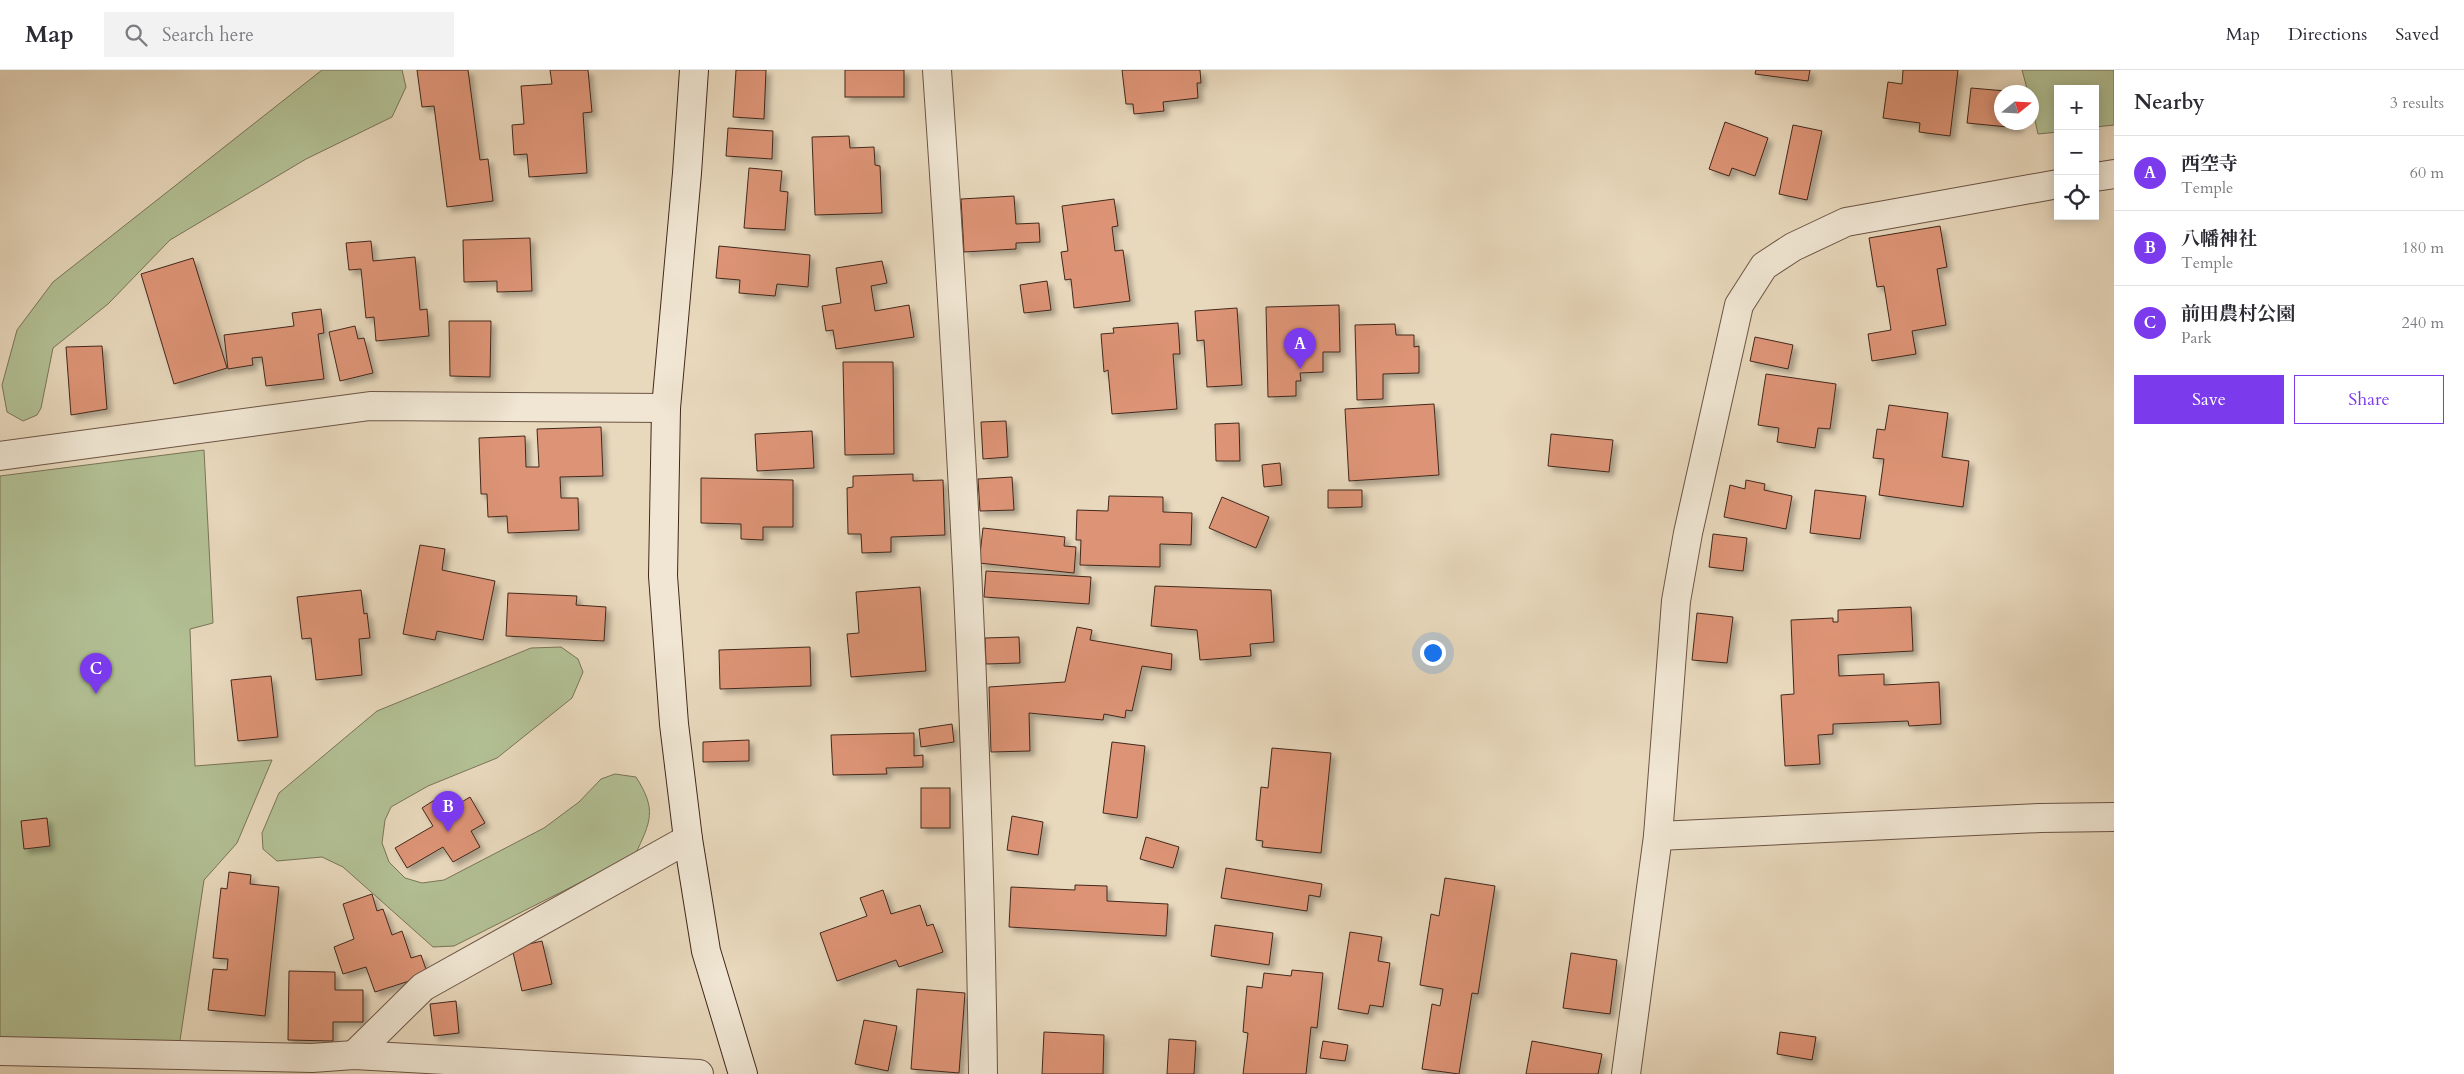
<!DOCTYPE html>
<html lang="en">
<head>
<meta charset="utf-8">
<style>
  :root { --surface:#fff; --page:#f2f2f3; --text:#2b2b33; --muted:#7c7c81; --line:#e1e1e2; --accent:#7c3aed }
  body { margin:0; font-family:Cardo,"Noto Serif JP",serif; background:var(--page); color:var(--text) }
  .controls { position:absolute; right:15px; top:15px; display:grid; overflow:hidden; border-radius:0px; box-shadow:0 2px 12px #0003 }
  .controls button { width:45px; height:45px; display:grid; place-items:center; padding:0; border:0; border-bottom:1px solid var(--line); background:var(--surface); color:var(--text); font:25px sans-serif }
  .compass { position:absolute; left:1994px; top:15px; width:45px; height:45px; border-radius:50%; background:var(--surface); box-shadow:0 2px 12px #0003; rotate:72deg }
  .you { position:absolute; left:1432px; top:582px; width:18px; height:18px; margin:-12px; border:4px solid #fff; border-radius:50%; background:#1a73e8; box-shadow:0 0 0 8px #1a73e833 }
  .badge { display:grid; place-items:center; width:32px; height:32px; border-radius:50%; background:var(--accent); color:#fff; font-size:16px; font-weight:700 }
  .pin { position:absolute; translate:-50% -41px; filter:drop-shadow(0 1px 2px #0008) }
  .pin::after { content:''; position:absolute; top:26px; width:18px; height:15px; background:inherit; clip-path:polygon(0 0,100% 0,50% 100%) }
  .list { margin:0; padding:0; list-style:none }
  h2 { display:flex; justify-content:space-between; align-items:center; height:65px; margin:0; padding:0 20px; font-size:21px }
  h2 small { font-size:16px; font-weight:400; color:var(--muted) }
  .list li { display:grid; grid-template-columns:32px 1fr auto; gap:15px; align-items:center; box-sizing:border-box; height:75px; padding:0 20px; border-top:1px solid var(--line) }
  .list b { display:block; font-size:19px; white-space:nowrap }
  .list p { margin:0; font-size:16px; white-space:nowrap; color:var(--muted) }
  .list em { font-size:16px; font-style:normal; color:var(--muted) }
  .actions { display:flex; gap:10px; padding:15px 20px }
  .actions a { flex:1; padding:11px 0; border:1px solid var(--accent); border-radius:0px; text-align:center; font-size:18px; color:var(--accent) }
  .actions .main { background:var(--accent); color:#fff }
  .icon { flex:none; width:28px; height:28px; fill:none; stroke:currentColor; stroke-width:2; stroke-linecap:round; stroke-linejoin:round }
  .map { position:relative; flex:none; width:2114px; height:1004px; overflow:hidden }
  header { display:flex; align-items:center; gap:30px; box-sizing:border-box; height:70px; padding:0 25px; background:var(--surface); border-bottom:1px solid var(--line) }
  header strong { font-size:24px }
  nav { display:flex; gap:28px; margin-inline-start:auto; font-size:18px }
  .search { width:350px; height:45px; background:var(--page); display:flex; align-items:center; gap:12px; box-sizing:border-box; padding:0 18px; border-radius:0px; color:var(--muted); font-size:19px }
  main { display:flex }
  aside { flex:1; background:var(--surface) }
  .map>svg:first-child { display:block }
  .green { fill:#b2c094; stroke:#7a7458 }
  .building { fill:#dd9476; stroke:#42281c; filter:url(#shadow) }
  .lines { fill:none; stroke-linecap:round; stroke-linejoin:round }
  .street-casing { stroke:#6c5444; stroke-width:30 }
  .secondary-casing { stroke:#42281c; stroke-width:30 }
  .street { stroke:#f0e6d3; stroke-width:28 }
  .secondary { stroke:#f0e6d3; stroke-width:28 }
</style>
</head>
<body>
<header>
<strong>Map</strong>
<div class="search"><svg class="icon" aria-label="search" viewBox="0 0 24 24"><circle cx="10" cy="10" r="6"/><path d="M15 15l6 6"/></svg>Search here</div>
<nav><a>Map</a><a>Directions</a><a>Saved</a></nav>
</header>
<main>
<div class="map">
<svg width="2114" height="1004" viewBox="0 0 2114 1004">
  <defs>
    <filter id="shadow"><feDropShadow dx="4.5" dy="4.5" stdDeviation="2.5" flood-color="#0004"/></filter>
  </defs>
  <rect width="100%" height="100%" fill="#e8d8bc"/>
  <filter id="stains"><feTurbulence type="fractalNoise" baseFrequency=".004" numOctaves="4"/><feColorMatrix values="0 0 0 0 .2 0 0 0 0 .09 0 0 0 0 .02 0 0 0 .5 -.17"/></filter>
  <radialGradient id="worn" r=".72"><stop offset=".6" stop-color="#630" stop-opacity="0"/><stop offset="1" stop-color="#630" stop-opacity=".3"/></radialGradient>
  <!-- green -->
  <g class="green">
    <polygon points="322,0 402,0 406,17 392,47 306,89 170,170 108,234 53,278 41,338 37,345 23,351 7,342 2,315 17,260 53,212"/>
    <polygon points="2022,0 2114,0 2114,55 2095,57 2095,19 2058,19 2058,62 2038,64 2032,37 2032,22 2028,22"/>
    <polygon points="204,380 213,553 190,559 195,696 272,690 237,773 204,810 179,977 0,968 0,406"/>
    <path d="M561,577L578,589L583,602L572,628L497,688L428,716L391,737L385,750L382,773L389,792L405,808L422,813L444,810L544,758L579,732L601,709L615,704L636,707C657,740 651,751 635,785L454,876L433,877L343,797L322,787L277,791L263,779L262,763L279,723L377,641L531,578Z"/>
  </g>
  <!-- building -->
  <g class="building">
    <polygon points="417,0 468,0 480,90 488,89 493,131 447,137 434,36 422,37"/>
    <polygon points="550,0 588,0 592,42 583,43 587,103 529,107 527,84 514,85 512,55 524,54 521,16 552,14"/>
    <polygon points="736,0 766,0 764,49 733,47"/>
    <rect x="845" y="0" width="59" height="27"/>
    <polygon points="1122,0 1200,0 1201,13 1197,13 1198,28 1163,32 1164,41 1134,44 1133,34 1126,34"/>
    <polygon points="1756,0 1810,0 1808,11 1755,4"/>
    <polygon points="1903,0 1958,0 1950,66 1919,62 1920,53 1883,48 1888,12 1902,14"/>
    <polygon points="1971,18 2017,22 2002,22 2002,52 2018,52 2018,58 1967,53"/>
    <polygon points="1725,52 1768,68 1755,106 1732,98 1729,106 1709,99"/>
    <polygon points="1793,55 1822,61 1807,130 1779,124"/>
    <polygon points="728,58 773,61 772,89 726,86"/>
    <polygon points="849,66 850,78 874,77 875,95 880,96 882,143 815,145 812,67"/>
    <polygon points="749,98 782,101 780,121 788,122 785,160 744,158"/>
    <polygon points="1014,126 1016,154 1039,153 1040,172 1016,173 1016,179 964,182 961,129"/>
    <polygon points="1114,129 1118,156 1112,157 1115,181 1123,180 1130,231 1074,238 1071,209 1065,210 1061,182 1068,181 1062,136"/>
    <polygon points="1940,156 1947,197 1937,199 1946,255 1912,261 1916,284 1872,291 1868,264 1891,260 1884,216 1877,217 1869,168"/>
    <polygon points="530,168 532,221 497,222 497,211 464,212 463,170"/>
    <polygon points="371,171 373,191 415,187 420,240 427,239 429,266 376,271 374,247 366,248 361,199 349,200 346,173"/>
    <polygon points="719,176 810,185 808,217 777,214 775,226 739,223 740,210 716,208"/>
    <polygon points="193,188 227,298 174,314 141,204"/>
    <polygon points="882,191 887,213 871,216 875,241 909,235 914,267 836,279 833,260 826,261 822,236 841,233 836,198"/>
    <polygon points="1047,211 1051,240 1024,243 1020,215"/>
    <polygon points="1339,235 1340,282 1323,282 1323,302 1300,303 1301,311 1296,311 1296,326 1268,327 1266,237"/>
    <polygon points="1237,238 1242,315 1207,317 1204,270 1197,271 1195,241"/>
    <polygon points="321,239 324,263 318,264 324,309 266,316 262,287 252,288 253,295 228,299 224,265 294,256 292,243"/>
    <polygon points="449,251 491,251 490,307 450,306"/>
    <polygon points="1178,253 1180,284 1173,284 1177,339 1112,344 1108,300 1104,302 1101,264 1114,263 1113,258"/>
    <polygon points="1395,254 1396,265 1414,265 1414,277 1419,276 1419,303 1383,304 1383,329 1357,330 1355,255"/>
    <polygon points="355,256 358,269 364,268 373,303 340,311 329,262"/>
    <polygon points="1755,267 1793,275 1788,299 1750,291"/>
    <polygon points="102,276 107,339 71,345 66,277"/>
    <polygon points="843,292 893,292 894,384 845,385"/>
    <polygon points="1766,304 1836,314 1830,359 1818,358 1815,378 1777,372 1779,358 1758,355"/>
    <polygon points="1434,334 1439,405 1349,411 1345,339"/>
    <polygon points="1889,335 1948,343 1942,387 1969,391 1963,437 1879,425 1884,389 1873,388 1877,359 1885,360"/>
    <polygon points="1006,351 1008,387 983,389 981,352"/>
    <polygon points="1239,353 1240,391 1216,391 1215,354"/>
    <polygon points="601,357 603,406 560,407 561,428 578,428 579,460 508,463 507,446 488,447 487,424 481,424 479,368 525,366 526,397 539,397 537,359"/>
    <polygon points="812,361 814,398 757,401 755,364"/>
    <polygon points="1551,364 1613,370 1609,402 1548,396"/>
    <polygon points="1280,393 1282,415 1264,417 1262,395"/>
    <polygon points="913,404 913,411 943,410 945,465 891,467 891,482 862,483 861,464 848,464 847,418 853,417 853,406"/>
    <polygon points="1012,407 1014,440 980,441 978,409"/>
    <polygon points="701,408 793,410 793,457 763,457 763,470 741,469 741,454 701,453"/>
    <polygon points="1746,410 1765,414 1764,420 1792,426 1786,459 1724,447 1730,415 1745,419"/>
    <polygon points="1328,420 1362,420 1362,437 1328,438"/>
    <polygon points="1815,420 1866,426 1860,469 1810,463"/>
    <polygon points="1109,426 1163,427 1163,442 1192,443 1191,475 1160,474 1160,497 1080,495 1081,470 1076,470 1077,440 1108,441"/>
    <polygon points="1222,427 1269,447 1256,478 1209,458"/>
    <polygon points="983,458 1065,467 1064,476 1076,477 1074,503 979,493"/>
    <polygon points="1713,464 1747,468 1743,501 1709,497"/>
    <polygon points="420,475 445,479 442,500 495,511 483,570 437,561 435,570 403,564"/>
    <polygon points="986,501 1091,507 1089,534 984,527"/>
    <polygon points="1155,516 1271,520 1274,572 1250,574 1251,586 1200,590 1197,560 1151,556"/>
    <polygon points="920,517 926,601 851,607 847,564 859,563 856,522"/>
    <polygon points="361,520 364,544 367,543 370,568 359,569 362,605 316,610 311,568 302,569 297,527"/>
    <polygon points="508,523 577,526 576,535 606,537 604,571 506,566"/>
    <polygon points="1911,537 1913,581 1838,585 1839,606 1884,604 1884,615 1939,612 1941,654 1909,656 1908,651 1833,654 1833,664 1818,665 1820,694 1785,696 1781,625 1794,624 1791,550 1833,548 1833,552 1838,552 1838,540"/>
    <polygon points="1697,543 1733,547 1727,593 1692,590"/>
    <polygon points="1077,557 1092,560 1090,570 1172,584 1171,600 1142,596 1132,641 1126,640 1125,648 1104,644 1103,650 1029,643 1030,681 991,682 989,617 1065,612"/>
    <polygon points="1019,567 1020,593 986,594 985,568"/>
    <polygon points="810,577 811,616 720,619 719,580"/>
    <polygon points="271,606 278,667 238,671 231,610"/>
    <polygon points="952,654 954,672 921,677 919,659"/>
    <polygon points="914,663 914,686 923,685 923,697 886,698 887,704 833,705 831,665"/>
    <polygon points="749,670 749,691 703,692 703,672"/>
    <polygon points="1112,672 1145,676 1137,748 1103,743"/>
    <polygon points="1272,678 1331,683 1321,783 1262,777 1263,771 1256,770 1261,717 1268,718"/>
    <rect x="921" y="718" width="29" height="40"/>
    <polygon points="447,722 455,736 470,727 485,753 471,761 480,777 453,792 443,777 407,798 395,778 433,756 422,738"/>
    <polygon points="1012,746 1043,752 1038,785 1007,780"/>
    <polygon points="47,748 50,776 24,779 21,751"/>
    <polygon points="1146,767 1179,777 1173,798 1140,789"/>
    <polygon points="1226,798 1322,814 1320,827 1309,825 1307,841 1221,828"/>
    <polygon points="229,802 251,805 250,814 279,817 265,946 208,940 213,899 227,900 228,889 213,888 221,818 227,819"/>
    <polygon points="1445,808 1495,816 1478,924 1472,923 1459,1004 1422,999 1432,934 1440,936 1443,919 1420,915 1431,844 1439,846"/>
    <polygon points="1075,815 1107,816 1107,831 1168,834 1166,866 1009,857 1011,817 1075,820"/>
    <polygon points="883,820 891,844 920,835 927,856 933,854 943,882 899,897 896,890 837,911 820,863 867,846 860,828"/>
    <polygon points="372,824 377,841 383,839 392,865 402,861 411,888 421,885 428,905 375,922 366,897 343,904 334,877 354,869 343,834"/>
    <polygon points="1215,855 1273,863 1269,895 1211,886"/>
    <polygon points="1350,862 1382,867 1378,891 1390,893 1383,937 1370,935 1368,944 1338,939"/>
    <polygon points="542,871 552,914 522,921 512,878"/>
    <polygon points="1571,883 1617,890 1610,944 1563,938"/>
    <polygon points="1292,900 1323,903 1317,958 1311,957 1306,1004 1243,1004 1248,963 1243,962 1247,916 1262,918 1264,903 1291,906"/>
    <polygon points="289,901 335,902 335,920 363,920 363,952 333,952 333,971 288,970"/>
    <polygon points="917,919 965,923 959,1003 911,999"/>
    <polygon points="456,931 459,963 434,966 430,934"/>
    <polygon points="864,950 897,956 888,1001 855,994"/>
    <polygon points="1044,962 1104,965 1103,1004 1042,1004"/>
    <polygon points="1780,962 1816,967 1812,990 1777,984"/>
    <polygon points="1169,969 1196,971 1194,1004 1167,1004"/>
    <polygon points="1323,971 1348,975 1345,991 1320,988"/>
    <polygon points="1532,971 1602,984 1598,1004 1526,1004"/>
  </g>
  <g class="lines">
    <defs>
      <g id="street">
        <path d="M937,0C960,334 979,669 983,1004"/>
        <polyline points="2095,107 2114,104"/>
        <polyline points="0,386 370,336 666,338"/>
        <polyline points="1658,766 2040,748 2114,747"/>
        <polyline points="0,981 312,988 354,985 699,1004"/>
        <polyline points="354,985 423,917 688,769"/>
        <polyline points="1626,1004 1658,766 1676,531 1688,463 1739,235 1764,196 1793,177 1846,152 2058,114"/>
      </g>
      <polyline id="secondary" points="694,0 687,103 666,338 663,506 674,654 688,769 706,881 743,1004"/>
    </defs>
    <!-- street casing -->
    <use href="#street" class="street-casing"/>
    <!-- secondary casing -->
    <use href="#secondary" class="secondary-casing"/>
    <!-- street -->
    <use href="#street" class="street"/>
    <!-- secondary -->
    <use href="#secondary" class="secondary"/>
  </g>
  <rect width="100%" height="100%" filter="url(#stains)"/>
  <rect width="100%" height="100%" fill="url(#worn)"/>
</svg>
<div class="controls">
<button>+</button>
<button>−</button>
<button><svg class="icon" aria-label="locate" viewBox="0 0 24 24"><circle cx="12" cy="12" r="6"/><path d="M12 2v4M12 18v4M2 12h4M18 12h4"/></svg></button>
</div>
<svg class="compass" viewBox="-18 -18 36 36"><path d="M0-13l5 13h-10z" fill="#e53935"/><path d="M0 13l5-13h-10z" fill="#7c7c81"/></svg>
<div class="you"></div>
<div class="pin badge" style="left:1300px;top:299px">A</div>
<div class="pin badge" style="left:448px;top:762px">B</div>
<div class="pin badge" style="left:96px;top:624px">C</div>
</div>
<aside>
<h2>Nearby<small>3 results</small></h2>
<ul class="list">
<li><span class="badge">A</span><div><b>西空寺</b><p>Temple</p></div><em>60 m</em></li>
<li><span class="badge">B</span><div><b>八幡神社</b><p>Temple</p></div><em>180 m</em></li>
<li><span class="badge">C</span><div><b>前田農村公園</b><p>Park</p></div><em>240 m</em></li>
</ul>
<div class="actions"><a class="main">Save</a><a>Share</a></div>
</aside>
</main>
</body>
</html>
